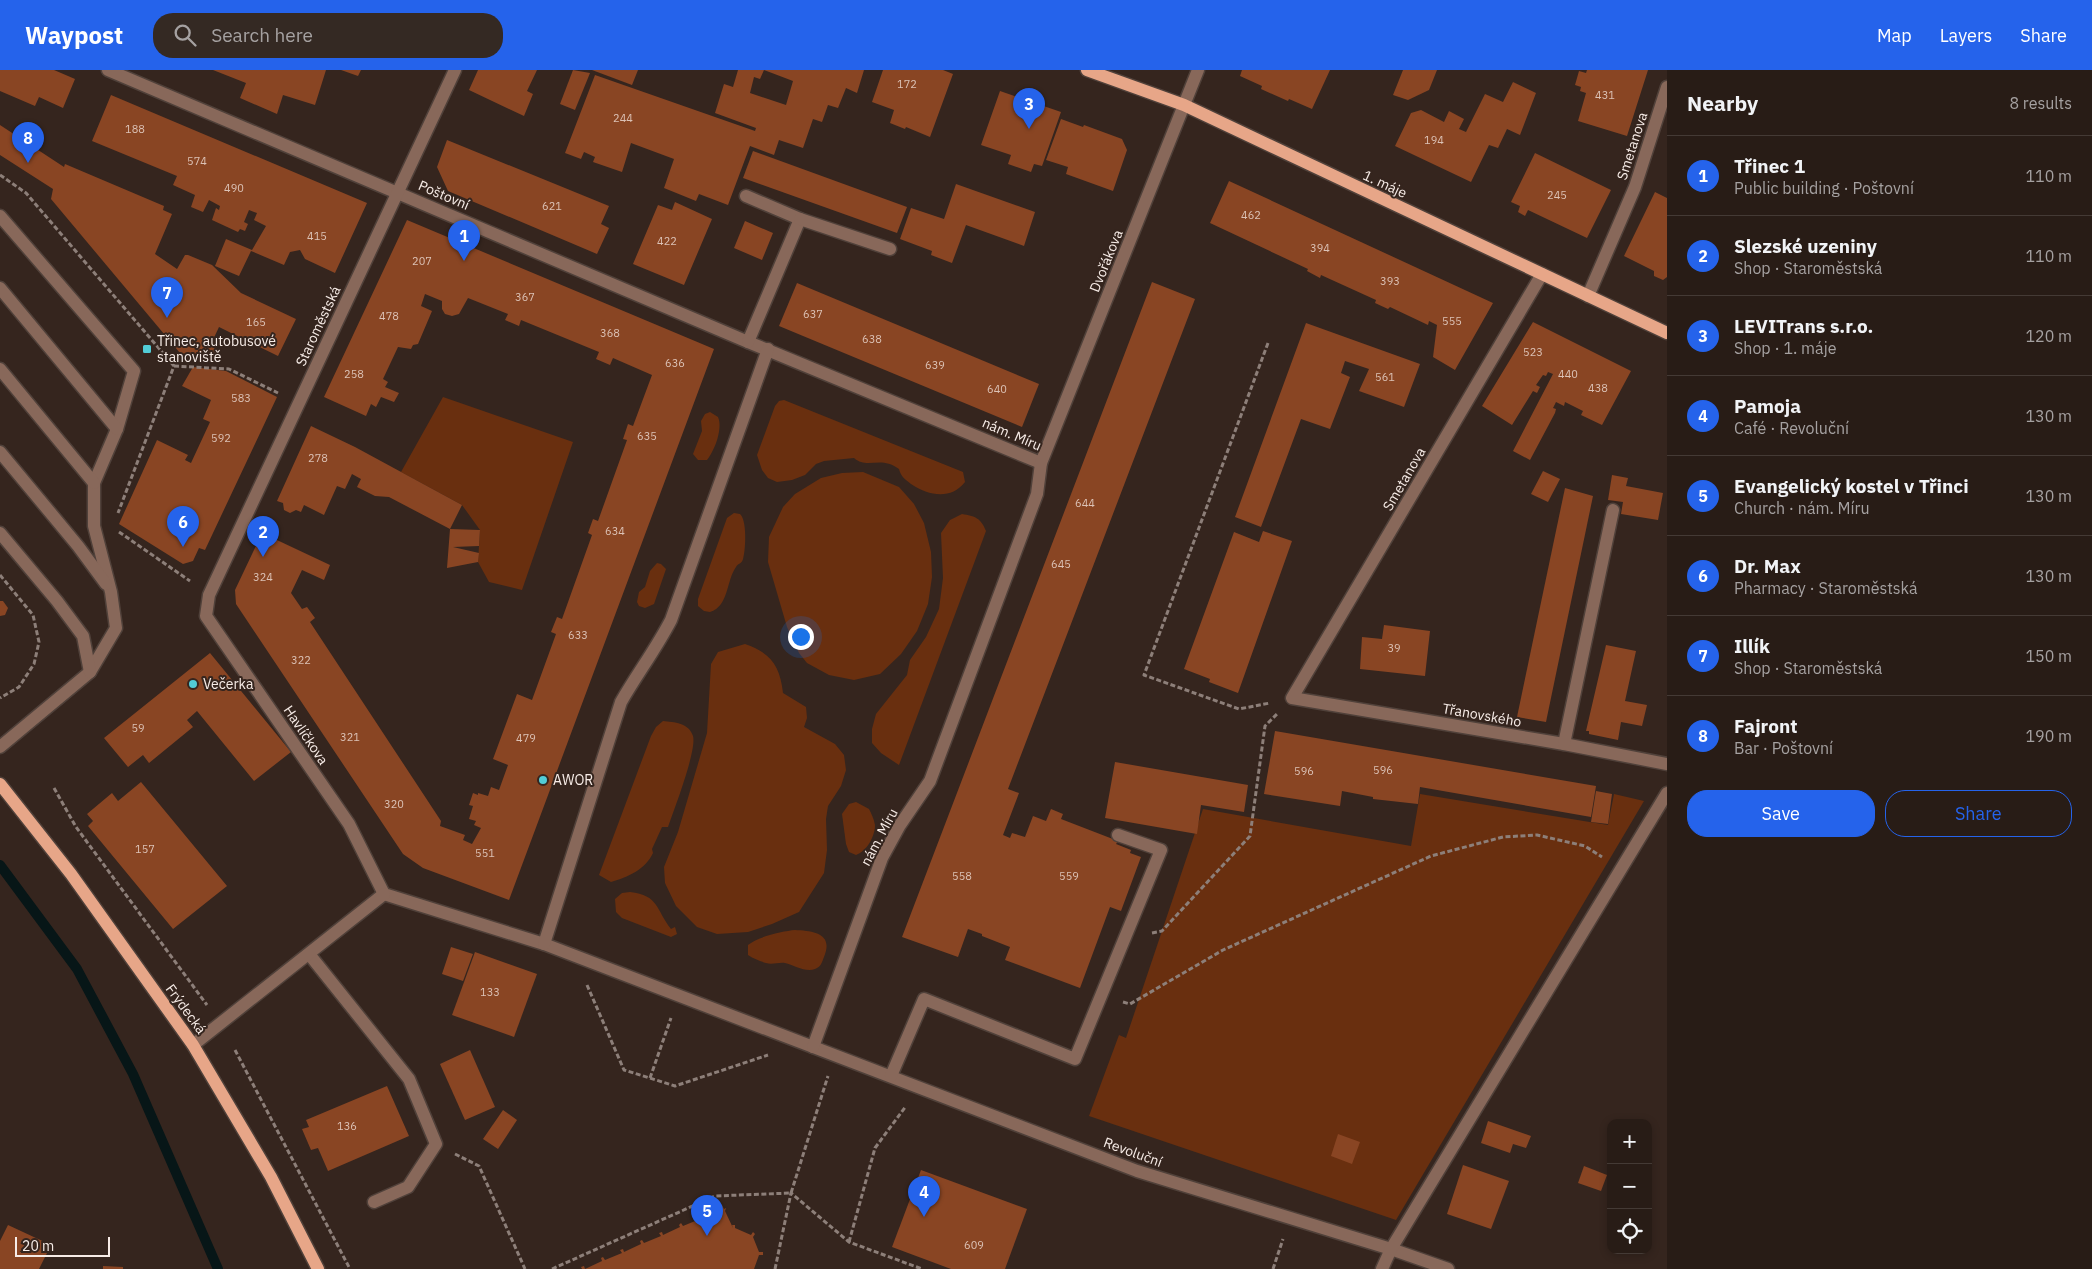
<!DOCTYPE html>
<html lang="en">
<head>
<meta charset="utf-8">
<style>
  :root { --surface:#281c16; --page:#342923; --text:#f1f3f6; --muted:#a5a1a1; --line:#443a35; --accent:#2563eb }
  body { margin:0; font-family:"IBM Plex Sans",sans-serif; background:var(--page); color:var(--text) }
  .controls { position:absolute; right:15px; bottom:15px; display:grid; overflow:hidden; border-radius:10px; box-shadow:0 2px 8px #0003 }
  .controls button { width:45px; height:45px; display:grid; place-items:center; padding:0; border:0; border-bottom:1px solid var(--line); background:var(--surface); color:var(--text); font:25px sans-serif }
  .scale { position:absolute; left:15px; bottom:12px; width:95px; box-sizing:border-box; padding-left:5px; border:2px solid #f7ece7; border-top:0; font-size:14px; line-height:18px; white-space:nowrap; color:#f7ece7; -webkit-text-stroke:4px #35251e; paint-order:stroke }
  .you { position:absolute; left:800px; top:566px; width:18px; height:18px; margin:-12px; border:4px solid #fff; border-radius:50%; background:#1a73e8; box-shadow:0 0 0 8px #1a73e833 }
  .badge { display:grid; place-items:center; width:32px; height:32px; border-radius:50%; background:var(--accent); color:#fff; font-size:16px; font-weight:700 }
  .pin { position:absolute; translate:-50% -41px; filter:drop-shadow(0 1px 2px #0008) }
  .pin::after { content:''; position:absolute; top:26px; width:18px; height:15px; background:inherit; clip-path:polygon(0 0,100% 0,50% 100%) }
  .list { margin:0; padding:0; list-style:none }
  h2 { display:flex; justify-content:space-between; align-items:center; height:65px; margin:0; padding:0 20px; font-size:21px }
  h2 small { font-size:16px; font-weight:400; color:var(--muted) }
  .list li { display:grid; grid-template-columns:32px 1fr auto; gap:15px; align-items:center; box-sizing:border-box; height:80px; padding:0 20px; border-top:1px solid var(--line) }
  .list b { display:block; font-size:19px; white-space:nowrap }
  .list p { margin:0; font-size:16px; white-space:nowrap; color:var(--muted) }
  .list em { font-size:16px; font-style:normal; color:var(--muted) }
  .actions { display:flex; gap:10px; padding:15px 20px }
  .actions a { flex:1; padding:11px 0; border:1px solid var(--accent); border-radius:20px; text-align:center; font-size:18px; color:var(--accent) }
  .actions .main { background:var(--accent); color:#fff }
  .icon { flex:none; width:28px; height:28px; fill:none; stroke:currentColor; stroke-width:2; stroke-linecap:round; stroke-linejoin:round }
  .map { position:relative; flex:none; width:1667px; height:1199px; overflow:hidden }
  header { display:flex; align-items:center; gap:30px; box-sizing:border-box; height:70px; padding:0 25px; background:var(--accent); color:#fff }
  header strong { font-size:24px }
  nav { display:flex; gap:28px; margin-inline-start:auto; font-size:18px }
  .search { width:350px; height:45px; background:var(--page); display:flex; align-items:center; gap:12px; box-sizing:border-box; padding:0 18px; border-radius:20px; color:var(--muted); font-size:19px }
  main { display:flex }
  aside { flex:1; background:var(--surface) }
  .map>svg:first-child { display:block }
  .green { fill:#692f0f }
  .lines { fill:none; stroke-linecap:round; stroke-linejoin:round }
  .stream { stroke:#071617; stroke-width:10 }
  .building { fill:#894523 }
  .minor-casing { stroke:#50413a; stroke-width:15 }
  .major-casing { stroke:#50413a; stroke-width:15 }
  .path { stroke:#8d7f79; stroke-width:3; stroke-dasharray:5 2.5; stroke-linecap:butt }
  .minor { stroke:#88685a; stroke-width:12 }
  .major { stroke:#e7a688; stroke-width:12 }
  .poi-dot { fill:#52ccd6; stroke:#35251e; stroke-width:2 }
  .labels { text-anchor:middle; stroke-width:4; stroke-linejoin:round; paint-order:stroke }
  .number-label { font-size:11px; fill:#dcc2b6 }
  .street-label { font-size:14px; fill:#f7ece7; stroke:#35251e }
  .poi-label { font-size:14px; fill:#f7ece7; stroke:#35251e; text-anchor:start }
</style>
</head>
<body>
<header>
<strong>Waypost</strong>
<div class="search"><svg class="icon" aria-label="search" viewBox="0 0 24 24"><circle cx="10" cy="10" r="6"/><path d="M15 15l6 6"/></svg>Search here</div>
<nav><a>Map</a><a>Layers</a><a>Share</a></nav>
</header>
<main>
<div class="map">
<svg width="1667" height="1199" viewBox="0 0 1667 1199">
  <rect width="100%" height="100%" fill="#35251e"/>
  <!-- green -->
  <g class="green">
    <polygon points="443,327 573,372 522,520 489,512 478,492 480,460 462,435 401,402"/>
    <path d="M784,330L963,402L965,412C951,430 929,426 911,414C905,409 901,407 899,399C880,385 868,400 854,388L824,391L816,394L805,405L792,410L777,412L768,408L762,400L757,385L775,336L779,331Z"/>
    <path d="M710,342L718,347C723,358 715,380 707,390H698L693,384L702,361L701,351L705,344Z"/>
    <polygon points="863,402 899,417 914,434 924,453 931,482 932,507 928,534 917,561 901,584 880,604 854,610 829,605 807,593 799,583 787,557 768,492 769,467 783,437 795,424 821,408 842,403"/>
    <path d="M734,443L740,444C747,450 746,479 743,489C742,494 738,493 736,497C726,511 729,536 710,542L704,541L698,536V529L727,448Z"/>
    <path d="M962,444C975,446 981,448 986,461L899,695L881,683L872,673V659L876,644L907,605L910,590L926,567L939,539L943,508L941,463L950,450Z"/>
    <polygon points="657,493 661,494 666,499 654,534 645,538 639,536 637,532 639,522 645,517 650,501"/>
    <path d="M745,574C771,583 780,596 783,623L806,637L807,648L804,657L835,674L844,685L846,700L841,716L828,736L826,749L827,780L824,803L799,842L772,854L748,862L717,864L697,857L676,836L665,813L664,797L678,762L707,663L711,594L718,582Z"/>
    <path d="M663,651C674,652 689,653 693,666C697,680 674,740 668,757H662L652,779L653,783C645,800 628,807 611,812L599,805L651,666L656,657Z"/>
    <polygon points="1420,724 1608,755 1614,724 1644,731 1396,1150 1089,1046 1119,965 1126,968 1203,739 1411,776"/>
    <path d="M856,732L869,739C871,743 874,749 875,755C875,766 867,781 856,785L849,782L846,774L842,744L849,734Z"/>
    <path d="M630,822C659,825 656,840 671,859L675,857L677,864L671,867L622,848L616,842L615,829L622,823Z"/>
    <path d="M795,860C813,861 834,863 824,887C822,892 821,897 815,899C806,903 794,895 785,893C779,892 772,895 766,893C760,891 754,889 748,885V875C757,867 783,861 795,860Z"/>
  </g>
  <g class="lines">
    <!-- stream -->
    <polyline class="stream" points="0,795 77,899 133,1004 218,1199"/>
  </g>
  <!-- building -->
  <g class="building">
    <polygon points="0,0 54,0 75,9 63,38 39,27 35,36 0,21"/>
    <polygon points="213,0 326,0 315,35 283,25 277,44 240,28 246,13"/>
    <polygon points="341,0 361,0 358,6"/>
    <polygon points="478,0 537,0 527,21 533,24 524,46 469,20"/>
    <polygon points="573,0 590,3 575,40 560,34"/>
    <polygon points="592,0 638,0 632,15"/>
    <polygon points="738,0 764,0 760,9 754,7 750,23 786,35 793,11 764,0 864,0 857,23 846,18 838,38 828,35 822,52 813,49 803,78 779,70 774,85 750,76 728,135 699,124 696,131 664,118 674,89 631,73 622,102 593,92 595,87 584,82 581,89 565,83 595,5 755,61 756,58 715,43 724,14 733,17"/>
    <polygon points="883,0 943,0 953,4 930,67 906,57 905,59 890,53 894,40 872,32"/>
    <polygon points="1242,0 1330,0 1312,39 1289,29 1288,31 1261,19 1262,16 1240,6"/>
    <polygon points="1403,0 1437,0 1429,20 1408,30 1393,25"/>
    <polygon points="1587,0 1648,0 1627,66 1578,51 1586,23 1580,21 1581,17 1575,15 1579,1 1586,3"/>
    <polygon points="1513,12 1536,23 1520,65 1507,59 1498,78 1489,75 1471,112 1395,76 1411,43 1421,40 1444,52 1449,41 1464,49 1459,59 1466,62 1485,24 1503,32"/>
    <polygon points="1000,21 1061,42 1042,96 1034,94 1031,102 1008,94 1011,85 981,75"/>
    <polygon points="111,25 367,133 335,203 305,189 300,180 290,182 284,195 251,181 239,206 215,196 226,169 252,180 266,156 254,150 257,143 249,140 244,152 248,154 245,161 240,159 238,162 212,150 216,138 219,140 220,136 209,130 203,142 191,137 195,125 173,115 177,106 92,71"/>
    <polygon points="1061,49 1083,57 1084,55 1122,69 1127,80 1113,121 1066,104 1068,97 1046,90"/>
    <polygon points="0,55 64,97 65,94 164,136 163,140 172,144 155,184 177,199 185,185 188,185 212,195 241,223 296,249 278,286 219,257 211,274 219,284 216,291 185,289 51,129 53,119 0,85"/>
    <polygon points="447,70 609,136 601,154 609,158 597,184 448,121 437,97"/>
    <polygon points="753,81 907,137 897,163 743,108"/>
    <polygon points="1535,83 1611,120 1587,168 1528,140 1525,146 1518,142 1520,136 1511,132"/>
    <polygon points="1229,111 1493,233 1455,300 1433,287 1437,255 1429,251 1428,255 1390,237 1388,239 1375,233 1376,230 1321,205 1320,208 1307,201 1308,199 1210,153"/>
    <polygon points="956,114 1035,142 1024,176 966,155 952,193 931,185 932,181 900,169 911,138 944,149"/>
    <polygon points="1655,122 1667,128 1667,207 1663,210 1654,206 1654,201 1624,186"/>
    <polygon points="675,132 712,149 684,215 633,194 658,135 672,140"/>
    <polygon points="407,150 714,279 509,830 423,798 403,784 236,534 235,520 262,463 330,495 324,510 302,500 291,523 302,539 307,537 315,548 310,552 441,751 440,756 465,765 463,770 472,774 481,758 474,755 476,751 469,749 473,736 469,735 473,723 478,725 478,723 488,726 491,717 499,720 508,695 493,689 517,624 532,630 556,564 551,562 557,547 562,549 592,465 588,463 593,449 598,451 627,370 623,369 628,354 633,356 652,305 613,288 610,295 596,289 599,282 521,250 519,256 505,250 508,244 468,228 459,244 452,246 445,244 442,239 442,231 425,224 421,236 432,241 418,274 413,275 411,279 398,277 383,309 388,312 385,317 399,323 394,332 381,327 376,337 371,334 366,346 324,327"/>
    <polygon points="745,151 773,163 762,190 734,178"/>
    <polygon points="1152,212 1195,229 1008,719 1019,723 1003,765 1010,768 1012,763 1025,767 1033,746 1046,751 1051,739 1063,744 1061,749 1118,771 1116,774 1131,780 1130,783 1141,787 1121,841 1110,837 1080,918 1005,890 1010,877 982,866 982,864 968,859 958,887 902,867"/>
    <polygon points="797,213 1039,314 1022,357 779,256"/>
    <polygon points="1533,252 1631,301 1602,355 1581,345 1583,341 1565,332 1564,336 1556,332 1553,338 1556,339 1555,343 1530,390 1513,381 1553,304 1548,302 1546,306 1543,305 1536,315 1540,317 1537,323 1533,321 1512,355 1482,336"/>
    <polygon points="1306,253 1420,294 1404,337 1359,321 1369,299 1345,291 1341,303 1350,307 1330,359 1301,349 1261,457 1235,447"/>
    <polygon points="193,297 226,301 277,327 205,480 199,478 193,491 183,494 119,454 157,370 188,385 185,390 191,393 210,352 203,349 211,330 182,316"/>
    <polygon points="311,356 355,377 462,435 450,459 389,427 375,426 357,417 361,409 352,404 345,419 337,416 324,445 304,435 301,442 296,440 290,443 284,440 283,433 277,431"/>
    <polygon points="1543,401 1560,409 1548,432 1531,424"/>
    <polygon points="1612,405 1628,408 1626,416 1663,423 1658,450 1621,444 1623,432 1608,430"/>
    <polygon points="1565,418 1593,426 1546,652 1517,647"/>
    <polygon points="450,459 480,460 479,476 453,477 479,483 478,492 447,498"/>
    <polygon points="1263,461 1292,471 1238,623 1209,612 1210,609 1184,599 1234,462 1259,472"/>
    <polygon points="0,531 3,531 8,538 5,545 0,546"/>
    <polygon points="1384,555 1430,561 1425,606 1360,599 1362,567 1382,569"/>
    <polygon points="1606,575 1636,581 1625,631 1647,635 1642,656 1621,652 1618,670 1589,664 1589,661 1586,661"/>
    <polygon points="210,583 291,682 254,711 197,641 187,650 193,657 149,693 143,685 128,697 104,668"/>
    <polygon points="1275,661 1596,716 1591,747 1420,717 1418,734 1373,729 1373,727 1342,721 1340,736 1264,724"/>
    <polygon points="1115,692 1248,715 1244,742 1201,735 1197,764 1105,748"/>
    <polygon points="141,712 227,816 173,859 88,756 93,751 87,744 112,723 118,731"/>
    <polygon points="1596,721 1612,724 1608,754 1591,752"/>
    <polygon points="451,877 473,884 463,911 442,904"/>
    <polygon points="475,882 537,904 514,967 452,945"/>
    <polygon points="470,980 495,1037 465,1050 440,994"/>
    <polygon points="387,1016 409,1066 328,1101 318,1078 311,1080 302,1059 309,1057 306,1050"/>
    <polygon points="503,1040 517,1050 498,1079 483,1069"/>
    <polygon points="1488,1051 1531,1066 1526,1078 1513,1074 1510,1083 1481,1073"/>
    <polygon points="1338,1064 1360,1072 1352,1094 1331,1086"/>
    <polygon points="1463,1095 1509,1111 1491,1159 1447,1144"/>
    <polygon points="1584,1096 1607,1105 1601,1121 1578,1113"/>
    <polygon points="921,1100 1027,1139 1005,1199 951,1199 892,1177"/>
    <polygon points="718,1134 722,1135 724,1139 726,1138 725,1141 733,1158 732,1155 735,1155 735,1158 751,1165 753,1162 755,1164 753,1167 759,1182 763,1182 763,1185 759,1185 754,1199 582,1199 581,1197 584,1196 585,1199 602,1191 601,1188 603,1187 605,1190 622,1183 620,1180 623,1179 624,1182 641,1174 640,1171 642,1170 644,1173 661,1166 659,1163 662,1162 663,1165 680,1157 679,1155 681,1153 683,1156 700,1149 698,1146 701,1145 702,1148 704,1140"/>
    <polygon points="8,1155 51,1175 39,1199 0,1199 0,1171"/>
    <polygon points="103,1196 123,1197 123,1199 103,1199"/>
  </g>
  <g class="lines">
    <defs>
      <g id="minor">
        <polyline points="108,0 748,272 1041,393"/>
        <polyline points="455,0 209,525 206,546 349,754 384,824 544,874 1137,1101 1391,1179 1448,1199"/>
        <polyline points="746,126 800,149 748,272"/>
        <polyline points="0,146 134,301 117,359 94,413 94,456 111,522 116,558 90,602 0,677"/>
        <polyline points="800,149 890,179"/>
        <polyline points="1542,204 1292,628 1564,674 1667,694"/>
        <polyline points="0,218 117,359"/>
        <polyline points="1588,226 1635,117 1667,17"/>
        <polyline points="0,299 94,413"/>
        <polyline points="0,382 78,476 106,514"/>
        <polyline points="0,463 57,531 83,566 90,602"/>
        <polyline points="1564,674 1613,440"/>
        <path d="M544,874L621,632C637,604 656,579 671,550L768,279"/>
        <polyline points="309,884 409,1009 436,1074 408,1117 374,1132"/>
        <polyline points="193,975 384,824"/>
        <polyline points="813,977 882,788 900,755 930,711 1037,424 1041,393 1198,0"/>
        <polyline points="891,1006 924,929 1075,989 1161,780 1118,765"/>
        <polyline points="1382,1199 1391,1179 1667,723"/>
      </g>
      <g id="major">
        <polyline points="1087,0 1184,35 1667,263"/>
        <polyline points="0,714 71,804 193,975 271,1107 318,1199"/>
      </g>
    </defs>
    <!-- minor casing -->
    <use href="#minor" class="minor-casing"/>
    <!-- major casing -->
    <use href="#major" class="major-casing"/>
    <!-- path -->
    <g class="path">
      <polyline points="0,105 26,123 174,296 118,443"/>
      <polyline points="1268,273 1144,605 1239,639 1270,633"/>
      <polyline points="174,296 229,299 278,323"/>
      <polyline points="119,462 190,511"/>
      <polyline points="0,505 33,545 39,572 34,594 19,617 0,628"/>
      <polyline points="54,718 76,757 207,935"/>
      <polyline points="1152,863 1162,861 1250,766 1265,656 1278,643"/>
      <polyline points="587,915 624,1000 675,1016 768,985"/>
      <polyline points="1123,932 1130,934 1223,880 1431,786 1503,767 1537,765 1585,776 1602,787"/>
      <polyline points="235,980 350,1199"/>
      <polyline points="650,1008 671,948"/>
      <polyline points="455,1084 479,1096 525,1199"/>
      <polyline points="849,1172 875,1078 906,1036"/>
      <polyline points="552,1199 715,1126 791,1123 828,1006"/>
      <polyline points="775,1199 791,1123 849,1172 922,1199"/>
      <polyline points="1273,1199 1283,1169"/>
    </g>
    <!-- minor -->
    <use href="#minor" class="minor"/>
    <!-- major -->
    <use href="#major" class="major"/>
  </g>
  <!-- markers -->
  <g class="poi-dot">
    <rect x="142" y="274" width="10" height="10" rx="2.5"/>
    <circle cx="193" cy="614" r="5"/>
    <circle cx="543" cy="710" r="5"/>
  </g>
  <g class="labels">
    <!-- number labels -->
    <g class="number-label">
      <text x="907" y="18">172</text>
      <text x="1605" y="29">431</text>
      <text x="623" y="52">244</text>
      <text x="135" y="63">188</text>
      <text x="1434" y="74">194</text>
      <text x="197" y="95">574</text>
      <text x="234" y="122">490</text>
      <text x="1557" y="129">245</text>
      <text x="552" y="140">621</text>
      <text x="1251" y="149">462</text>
      <text x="317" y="170">415</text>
      <text x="667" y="175">422</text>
      <text x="1320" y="182">394</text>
      <text x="422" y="195">207</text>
      <text x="1390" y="215">393</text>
      <text x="525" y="231">367</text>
      <text x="813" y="248">637</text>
      <text x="389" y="250">478</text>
      <text x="1452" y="255">555</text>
      <text x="256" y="256">165</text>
      <text x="610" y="267">368</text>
      <text x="872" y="273">638</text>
      <text x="1533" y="286">523</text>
      <text x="675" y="297">636</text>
      <text x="935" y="299">639</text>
      <text x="354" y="308">258</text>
      <text x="1568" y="308">440</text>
      <text x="1385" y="311">561</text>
      <text x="1598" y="322">438</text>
      <text x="997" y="323">640</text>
      <text x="241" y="332">583</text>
      <text x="647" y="370">635</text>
      <text x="221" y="372">592</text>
      <text x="318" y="392">278</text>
      <text x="1085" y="437">644</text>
      <text x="615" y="465">634</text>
      <text x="1061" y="498">645</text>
      <text x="263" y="511">324</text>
      <text x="578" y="569">633</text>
      <text x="1394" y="582">39</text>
      <text x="301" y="594">322</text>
      <text x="138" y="662">59</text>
      <text x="350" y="671">321</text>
      <text x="526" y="672">479</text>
      <text x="1383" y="704">596</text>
      <text x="1304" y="705">596</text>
      <text x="394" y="738">320</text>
      <text x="145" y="783">157</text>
      <text x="485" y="787">551</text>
      <text x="962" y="810">558</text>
      <text x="1069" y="810">559</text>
      <text x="490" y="926">133</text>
      <text x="347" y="1060">136</text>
      <text x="974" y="1179">609</text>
    </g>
    <!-- street labels -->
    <g class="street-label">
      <text transform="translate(1632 76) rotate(-72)" y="5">Smetanova</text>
      <text transform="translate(1385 114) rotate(25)" y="5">1. máje</text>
      <text transform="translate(444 125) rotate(23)" y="5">Poštovní</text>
      <text transform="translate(1106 191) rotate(-68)" y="5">Dvořákova</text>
      <text transform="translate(318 256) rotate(-65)" y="5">Staroměstská</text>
      <text transform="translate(1012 364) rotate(23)" y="5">nám. Míru</text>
      <text transform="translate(1404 409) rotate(-60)" y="5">Smetanova</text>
      <text transform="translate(1482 645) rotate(10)" y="5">Třanovského</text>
      <text transform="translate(306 665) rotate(56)" y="5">Havlíčkova</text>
      <text transform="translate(879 767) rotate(-62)" y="5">nám. Míru</text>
      <text transform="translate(186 939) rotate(54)" y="5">Frýdecká</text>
      <text transform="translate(1133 1082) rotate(20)" y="5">Revoluční</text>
    </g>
    <!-- poi labels -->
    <g class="poi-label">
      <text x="157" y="276">Třinec, autobusové<tspan x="157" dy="16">stanoviště</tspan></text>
      <text x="203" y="619">Večerka</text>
      <text x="553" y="715">AWOR</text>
    </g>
  </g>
</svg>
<div class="controls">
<button>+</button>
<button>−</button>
<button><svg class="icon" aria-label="locate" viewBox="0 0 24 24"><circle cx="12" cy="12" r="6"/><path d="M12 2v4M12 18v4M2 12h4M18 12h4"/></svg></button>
</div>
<div class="scale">20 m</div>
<div class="you"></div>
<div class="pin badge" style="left:464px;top:191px">1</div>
<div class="pin badge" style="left:263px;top:487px">2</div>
<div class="pin badge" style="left:1029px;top:59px">3</div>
<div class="pin badge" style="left:924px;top:1147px">4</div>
<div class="pin badge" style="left:707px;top:1166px">5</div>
<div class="pin badge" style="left:183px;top:477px">6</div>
<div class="pin badge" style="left:167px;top:248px">7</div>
<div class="pin badge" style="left:28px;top:93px">8</div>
</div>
<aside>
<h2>Nearby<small>8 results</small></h2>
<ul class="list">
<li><span class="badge">1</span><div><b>Třinec 1</b><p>Public building · Poštovní</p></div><em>110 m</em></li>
<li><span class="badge">2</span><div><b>Slezské uzeniny</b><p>Shop · Staroměstská</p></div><em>110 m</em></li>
<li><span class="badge">3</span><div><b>LEVITrans s.r.o.</b><p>Shop · 1. máje</p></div><em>120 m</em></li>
<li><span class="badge">4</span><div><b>Pamoja</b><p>Café · Revoluční</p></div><em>130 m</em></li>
<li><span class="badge">5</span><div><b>Evangelický kostel v Třinci</b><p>Church · nám. Míru</p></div><em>130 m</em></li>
<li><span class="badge">6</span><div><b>Dr. Max</b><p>Pharmacy · Staroměstská</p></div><em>130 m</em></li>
<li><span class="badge">7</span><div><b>Illík</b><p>Shop · Staroměstská</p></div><em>150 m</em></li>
<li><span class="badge">8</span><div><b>Fajront</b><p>Bar · Poštovní</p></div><em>190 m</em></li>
</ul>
<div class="actions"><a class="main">Save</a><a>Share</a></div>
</aside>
</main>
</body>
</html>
